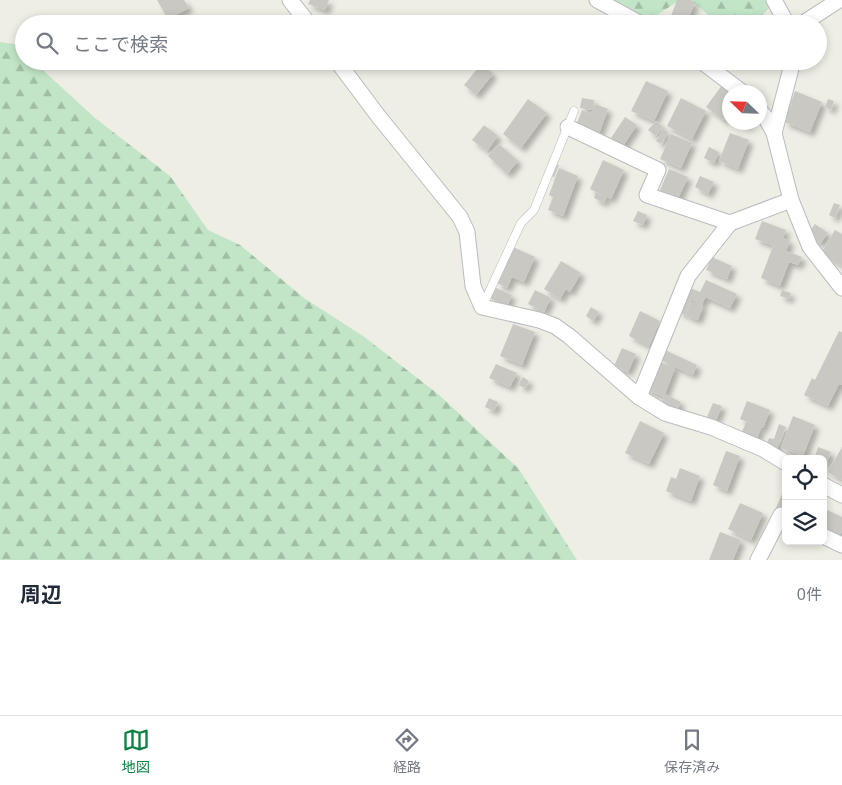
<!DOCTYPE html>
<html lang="ja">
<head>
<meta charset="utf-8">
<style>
  :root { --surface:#fff; --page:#f6f6f7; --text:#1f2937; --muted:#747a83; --line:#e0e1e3; --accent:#0b8043 }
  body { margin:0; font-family:"Noto Sans","Noto Sans JP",sans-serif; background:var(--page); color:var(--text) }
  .controls { position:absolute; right:15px; bottom:15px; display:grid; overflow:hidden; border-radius:8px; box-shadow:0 2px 8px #0003 }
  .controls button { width:45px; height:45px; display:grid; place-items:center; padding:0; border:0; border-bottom:1px solid var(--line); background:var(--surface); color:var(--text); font:25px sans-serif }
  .compass { position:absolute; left:722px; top:85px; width:45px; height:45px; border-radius:50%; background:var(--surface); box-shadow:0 2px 8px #0003; rotate:293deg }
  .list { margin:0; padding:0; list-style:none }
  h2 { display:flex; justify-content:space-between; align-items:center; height:65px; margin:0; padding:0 20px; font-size:21px }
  h2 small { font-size:16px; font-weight:400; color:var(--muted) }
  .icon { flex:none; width:28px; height:28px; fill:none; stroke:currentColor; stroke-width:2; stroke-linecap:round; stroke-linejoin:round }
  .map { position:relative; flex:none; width:842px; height:560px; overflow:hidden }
  .search { position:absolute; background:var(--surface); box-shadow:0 2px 8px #0003; left:15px; right:15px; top:15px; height:55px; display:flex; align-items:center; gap:12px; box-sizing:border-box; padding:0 18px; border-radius:28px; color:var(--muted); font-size:19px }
  .sheet { height:155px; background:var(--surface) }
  nav { display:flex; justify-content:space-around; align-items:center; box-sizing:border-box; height:70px; border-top:1px solid var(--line); background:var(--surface); font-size:14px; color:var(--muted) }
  nav a { display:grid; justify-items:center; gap:2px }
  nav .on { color:var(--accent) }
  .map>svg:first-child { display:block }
  .forest { fill:url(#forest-firs) }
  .building { fill:#cac8c2; filter:url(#shadow) }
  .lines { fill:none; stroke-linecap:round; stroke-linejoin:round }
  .service-casing { stroke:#b9bbc0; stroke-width:9 }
  .minor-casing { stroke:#b9bbc0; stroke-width:17 }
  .service { stroke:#fff; stroke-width:8 }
  .minor { stroke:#fff; stroke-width:15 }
</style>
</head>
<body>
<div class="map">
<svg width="842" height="560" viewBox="0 0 842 560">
  <defs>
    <pattern id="forest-firs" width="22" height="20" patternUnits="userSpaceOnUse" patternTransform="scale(1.25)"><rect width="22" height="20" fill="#c2e5c7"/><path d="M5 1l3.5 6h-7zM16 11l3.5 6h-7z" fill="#a1bda5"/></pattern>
    <filter id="shadow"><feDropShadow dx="4.5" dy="4.5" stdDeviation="2.5" flood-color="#0004"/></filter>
  </defs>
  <rect width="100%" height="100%" fill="#eeeee5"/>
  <!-- forest -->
  <g class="forest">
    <polygon points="610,0 680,0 646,22"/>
    <polygon points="690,0 769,0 773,4 754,24 720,24"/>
    <polygon points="0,42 14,44 24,53 24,61 33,61 95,118 170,176 208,230 240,245 304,298 363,336 438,394 518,468 577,560 0,560"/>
  </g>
  <!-- building -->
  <g class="building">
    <polygon points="157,0 184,0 189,8 168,19"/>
    <polygon points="310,0 329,0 325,10 308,4"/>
    <polygon points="677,0 690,0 695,2 686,24 668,24"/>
    <polygon points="481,64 493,74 476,95 464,85"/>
    <polygon points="646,81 668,91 654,121 631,111"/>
    <polygon points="722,85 732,92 730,92 730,112 724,120 706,107"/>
    <polygon points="795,91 822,102 810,132 784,122"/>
    <polygon points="582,98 594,100 593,110 580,108"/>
    <polygon points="681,98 706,111 692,139 667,126"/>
    <polygon points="528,99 547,113 521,148 503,134"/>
    <polygon points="828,99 834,101 831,110 825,107"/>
    <polygon points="595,104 608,109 599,134 576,126 582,110 591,114"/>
    <polygon points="625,117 637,125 621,149 609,141"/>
    <polygon points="656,121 663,127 656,136 648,130"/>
    <polygon points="735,122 748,122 748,126"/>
    <polygon points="484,125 498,136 487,151 472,140"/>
    <polygon points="663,129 668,132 661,144 656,141"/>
    <polygon points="730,133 749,140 738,169 719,161"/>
    <polygon points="671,134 692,143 681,168 660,159"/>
    <polygon points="499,144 518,161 507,174 488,156"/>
    <polygon points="709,147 719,152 714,163 704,158"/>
    <polygon points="603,160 624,170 611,199 590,189"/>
    <polygon points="555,164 559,165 554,177 551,176"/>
    <polygon points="559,168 578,176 563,216 548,210 553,197 549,195"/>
    <polygon points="669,169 688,177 676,203 658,195"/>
    <polygon points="700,176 714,182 708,194 695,187"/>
    <polygon points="596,192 606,198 604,203 594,198"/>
    <polygon points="834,203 840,205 835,218 829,215"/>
    <polygon points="638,211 647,215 643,225 633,221"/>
    <polygon points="762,221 786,230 783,238 790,241 786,251 802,257 798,265 789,262 780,286 761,278 773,246 780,248 755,239"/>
    <polygon points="815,224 828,233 820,244 807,235"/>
    <polygon points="835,230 842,234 842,266 821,253"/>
    <polygon points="513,247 535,257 524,282 512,277 507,288 497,283"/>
    <polygon points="712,257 732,266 727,279 706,270"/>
    <polygon points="561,261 581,273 570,292 566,289 560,299 544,289"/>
    <polygon points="706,280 737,294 730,308 705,297 702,305 691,300 685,315 678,311 688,287 700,292"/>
    <polygon points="494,287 512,295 507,306 489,298"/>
    <polygon points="535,290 551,298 544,312 528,304"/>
    <polygon points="782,290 791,293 789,299 780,296"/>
    <polygon points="691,302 703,306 698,320 686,316"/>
    <polygon points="591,307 599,312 593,321 586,316"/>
    <polygon points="640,311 660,321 649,346 629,336"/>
    <polygon points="513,324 535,332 522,365 500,356"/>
    <polygon points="839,331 842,332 842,385 839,384 828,406 804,395 812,378 815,380"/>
    <polygon points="622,348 636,354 628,372 614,366"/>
    <polygon points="665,350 697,365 693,375 660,360"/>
    <polygon points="655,360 675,368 665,394 681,402 674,416 659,407 664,397 644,389"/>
    <polygon points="496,364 517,373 510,387 489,378"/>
    <polygon points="523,377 529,381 525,388 518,385"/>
    <polygon points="489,398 498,402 494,411 485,407"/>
    <polygon points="747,401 770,410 763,428 740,419"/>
    <polygon points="713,403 722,406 716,420 707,417"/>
    <polygon points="793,416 815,425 803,456 781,448"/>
    <polygon points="640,421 664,433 649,464 625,453"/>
    <polygon points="746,422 761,428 757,438 742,432"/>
    <polygon points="779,424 786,427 776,451 765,447 769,438 774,439"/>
    <polygon points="818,447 831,452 823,473 823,459 814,459"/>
    <polygon points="842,447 842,480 828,472"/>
    <polygon points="726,451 740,456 727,491 713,485"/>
    <polygon points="680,468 700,476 691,501 666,491 671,477 676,479"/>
    <polygon points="786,485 786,515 775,510"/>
    <polygon points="740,503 763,513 751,540 728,529"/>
    <polygon points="823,508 842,517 842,531 838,539 823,532"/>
    <polygon points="720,532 741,540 733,560 709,560"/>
  </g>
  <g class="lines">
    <defs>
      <polyline id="service" points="483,305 521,223 534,210 574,111"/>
      <g id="minor">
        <polyline points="290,0 309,24"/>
        <polyline points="597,0 641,24"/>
        <polyline points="774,0 787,24"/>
        <polyline points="802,24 839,0"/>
        <polyline points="337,61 379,117 460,217 467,232 473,286 482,307 539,320 555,326 569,336 639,397 665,413 711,427 763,449 786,463"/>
        <polyline points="701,61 742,92"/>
        <polyline points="760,111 766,118 774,133 791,200 810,247 842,288"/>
        <polyline points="568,127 658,170 647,195 730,223"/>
        <polyline points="774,133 793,61"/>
        <polyline points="639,397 688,276 730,223 791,200"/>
        <polyline points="823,485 842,495"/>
        <polyline points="823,536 842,545"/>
        <polyline points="758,560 781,515 786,517"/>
      </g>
    </defs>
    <!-- service casing -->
    <use href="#service" class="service-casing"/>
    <!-- minor casing -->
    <use href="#minor" class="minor-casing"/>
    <!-- service -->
    <use href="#service" class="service"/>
    <!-- minor -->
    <use href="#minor" class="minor"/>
  </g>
</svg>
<div class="controls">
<button><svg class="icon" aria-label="locate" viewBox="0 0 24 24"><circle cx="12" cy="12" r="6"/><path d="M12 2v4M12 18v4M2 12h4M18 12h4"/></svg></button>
<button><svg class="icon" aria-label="layers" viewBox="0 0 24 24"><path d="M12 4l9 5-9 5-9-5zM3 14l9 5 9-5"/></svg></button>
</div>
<svg class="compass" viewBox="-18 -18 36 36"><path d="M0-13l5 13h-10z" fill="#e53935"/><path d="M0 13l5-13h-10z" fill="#747a83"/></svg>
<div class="search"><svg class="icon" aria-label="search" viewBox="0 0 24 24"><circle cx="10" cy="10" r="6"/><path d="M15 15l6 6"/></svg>ここで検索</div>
</div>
<section class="sheet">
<h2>周辺<small>0件</small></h2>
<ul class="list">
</ul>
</section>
<nav>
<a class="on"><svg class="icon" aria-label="map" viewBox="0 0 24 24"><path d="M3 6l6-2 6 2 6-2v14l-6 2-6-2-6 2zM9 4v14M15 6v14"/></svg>地図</a>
<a><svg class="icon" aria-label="directions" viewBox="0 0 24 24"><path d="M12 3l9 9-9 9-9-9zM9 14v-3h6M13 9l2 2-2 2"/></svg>経路</a>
<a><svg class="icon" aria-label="saved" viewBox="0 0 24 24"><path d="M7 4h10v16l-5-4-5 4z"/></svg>保存済み</a>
</nav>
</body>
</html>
